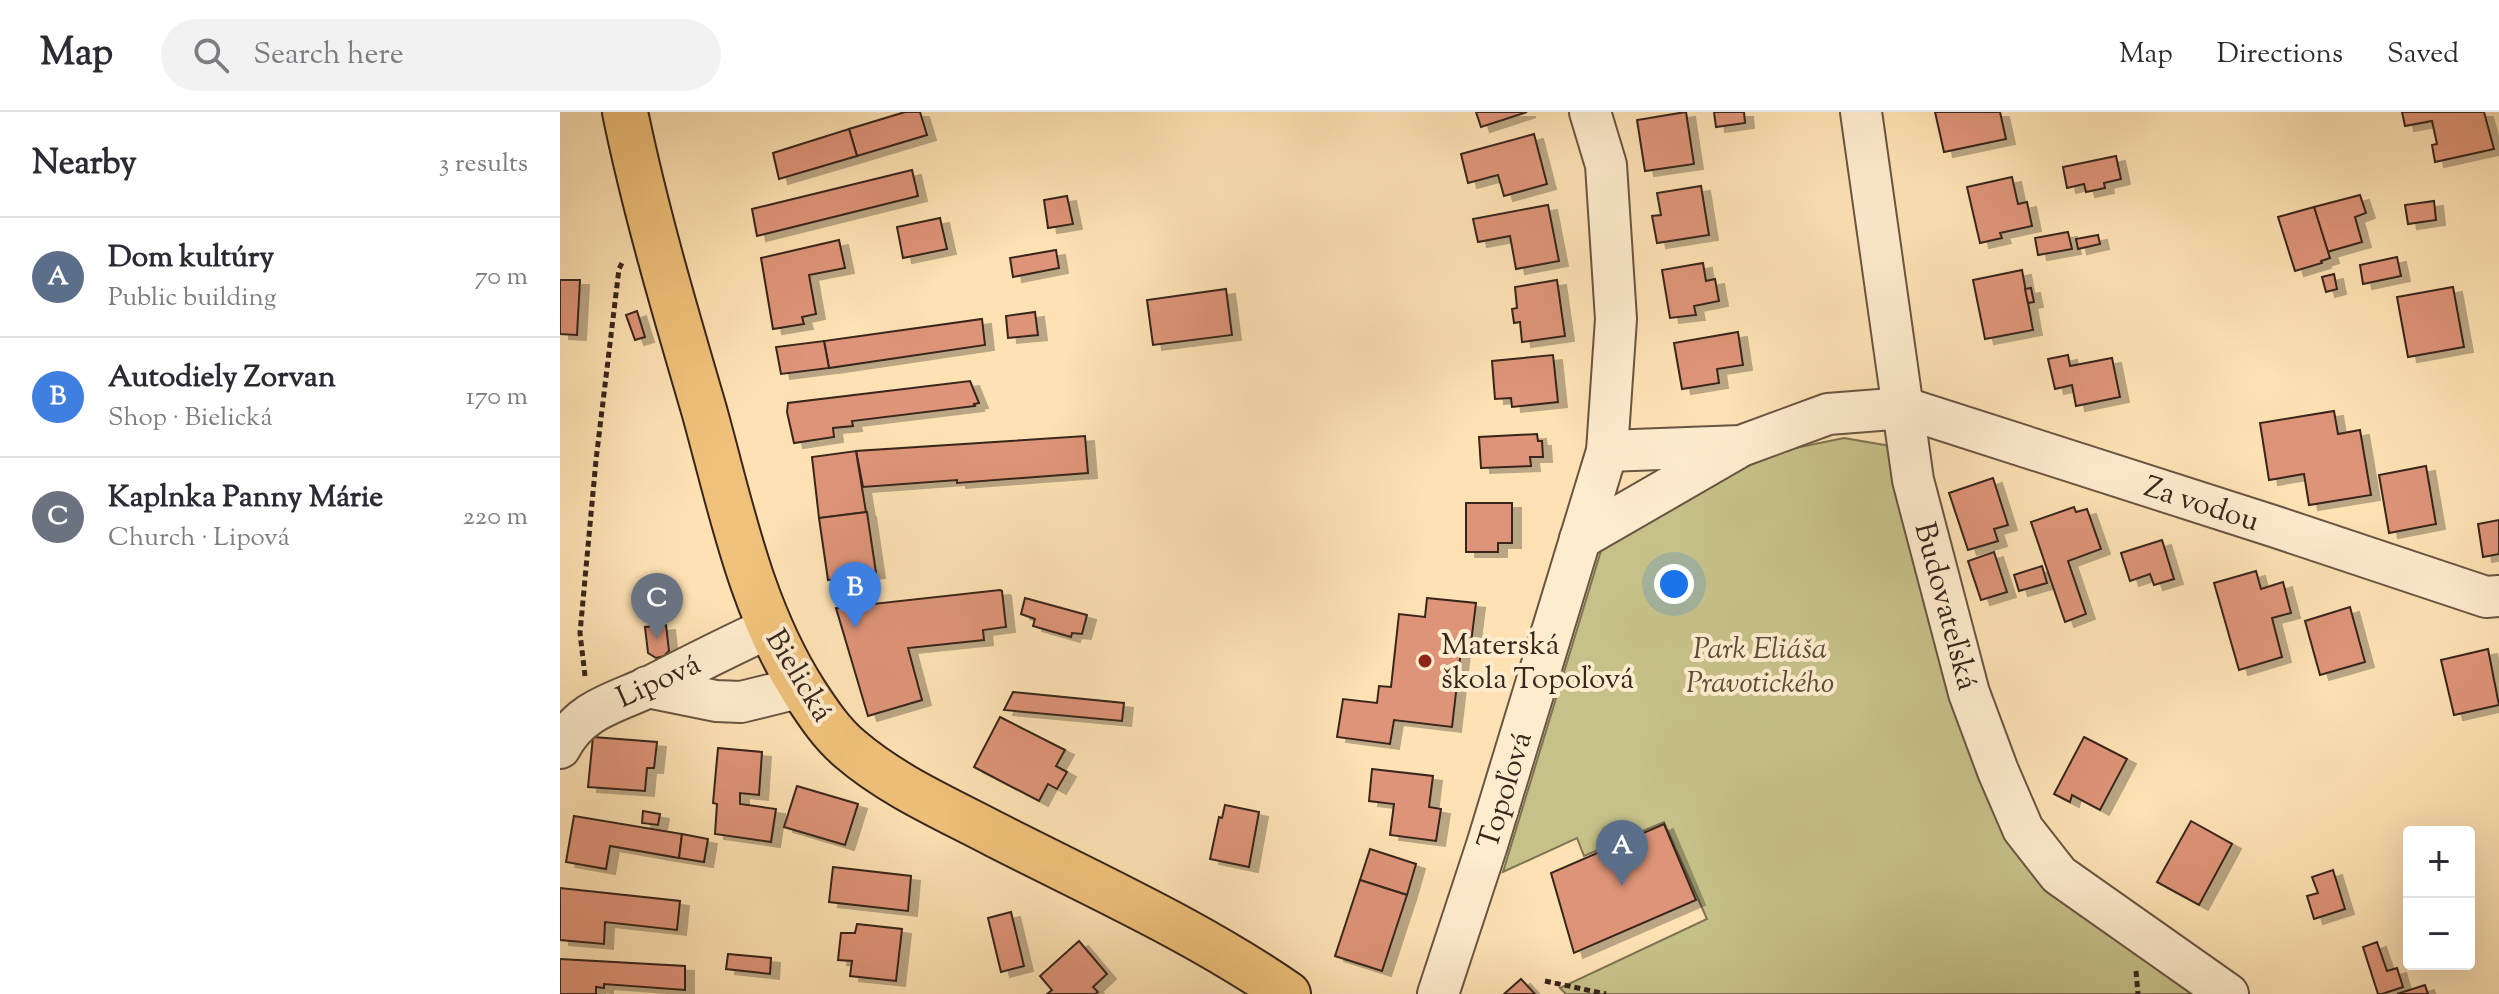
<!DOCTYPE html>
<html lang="en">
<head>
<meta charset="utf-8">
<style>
  :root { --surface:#fff; --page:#f2f2f3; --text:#2b2b33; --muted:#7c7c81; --line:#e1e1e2; --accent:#8f2418 }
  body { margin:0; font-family:"Sorts Mill Goudy",serif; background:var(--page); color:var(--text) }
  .controls { position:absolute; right:24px; bottom:24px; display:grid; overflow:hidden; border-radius:8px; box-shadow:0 8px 32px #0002 }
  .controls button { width:72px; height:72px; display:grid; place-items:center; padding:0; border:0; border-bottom:2px solid var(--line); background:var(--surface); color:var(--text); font:40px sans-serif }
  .you { position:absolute; left:1114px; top:472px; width:28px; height:28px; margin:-20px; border:6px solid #fff; border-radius:50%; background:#1a73e8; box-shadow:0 0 0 12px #1a73e833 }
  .badge { display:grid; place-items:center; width:52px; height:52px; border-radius:50%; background:var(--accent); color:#fff; font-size:26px; font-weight:700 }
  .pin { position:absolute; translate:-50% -66px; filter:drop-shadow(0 2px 4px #0008) }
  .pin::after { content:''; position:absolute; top:42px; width:28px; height:24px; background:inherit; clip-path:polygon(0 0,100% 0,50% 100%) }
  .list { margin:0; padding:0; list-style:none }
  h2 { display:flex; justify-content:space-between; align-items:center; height:104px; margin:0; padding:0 32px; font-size:34px }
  h2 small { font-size:26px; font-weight:400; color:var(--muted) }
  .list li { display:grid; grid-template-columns:52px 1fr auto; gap:24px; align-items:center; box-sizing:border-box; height:120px; padding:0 32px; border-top:2px solid var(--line) }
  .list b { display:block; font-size:30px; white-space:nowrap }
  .list p { margin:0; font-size:26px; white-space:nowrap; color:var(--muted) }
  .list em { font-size:26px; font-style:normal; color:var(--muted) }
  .icon { flex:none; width:44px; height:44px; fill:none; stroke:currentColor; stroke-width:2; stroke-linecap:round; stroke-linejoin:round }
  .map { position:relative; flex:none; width:1939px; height:882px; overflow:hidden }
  header { display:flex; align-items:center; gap:48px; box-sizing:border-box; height:112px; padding:0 40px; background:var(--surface); border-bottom:2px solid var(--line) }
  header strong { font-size:38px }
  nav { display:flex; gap:44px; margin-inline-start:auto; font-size:28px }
  .search { width:560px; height:72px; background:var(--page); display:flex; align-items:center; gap:20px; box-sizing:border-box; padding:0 28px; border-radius:44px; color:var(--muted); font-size:30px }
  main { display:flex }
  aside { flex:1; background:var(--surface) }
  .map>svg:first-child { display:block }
  .green { fill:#c6c189; stroke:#7f7352; stroke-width:2 }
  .building { fill:#de9478; stroke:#38251c; stroke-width:2; filter:url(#shadow) }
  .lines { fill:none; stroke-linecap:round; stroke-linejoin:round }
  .minor-casing { stroke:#6a5442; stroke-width:44 }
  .major-casing { stroke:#38251c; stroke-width:48 }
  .path { stroke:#38251c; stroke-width:5; stroke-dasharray:6 4; stroke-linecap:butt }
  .minor { stroke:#feecce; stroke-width:40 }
  .major { stroke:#efc17a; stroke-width:44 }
  .poi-dot { fill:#8f2418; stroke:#feecce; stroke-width:3 }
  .labels { text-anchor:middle; stroke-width:8; stroke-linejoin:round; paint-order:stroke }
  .street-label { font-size:30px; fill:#38251c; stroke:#feecce }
  .poi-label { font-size:30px; fill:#38251c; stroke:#feecce; text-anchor:start }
  .park-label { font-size:30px; font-style:italic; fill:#5c4c37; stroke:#feecce }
</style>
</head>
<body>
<header>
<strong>Map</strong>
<div class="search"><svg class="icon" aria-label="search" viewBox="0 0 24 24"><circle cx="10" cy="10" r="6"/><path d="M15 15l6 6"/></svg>Search here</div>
<nav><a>Map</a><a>Directions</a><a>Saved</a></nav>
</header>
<main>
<aside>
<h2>Nearby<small>3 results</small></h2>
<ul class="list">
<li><span class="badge" style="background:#5c6f8a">A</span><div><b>Dom kultúry</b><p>Public building</p></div><em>70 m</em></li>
<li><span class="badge" style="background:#3f7fe0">B</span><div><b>Autodiely Zorvan</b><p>Shop · Bielická</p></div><em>170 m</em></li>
<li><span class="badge" style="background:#6b7280">C</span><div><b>Kaplnka Panny Márie</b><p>Church · Lipová</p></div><em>220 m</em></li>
</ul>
</aside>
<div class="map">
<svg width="1939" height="882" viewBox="0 0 1939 882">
  <defs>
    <filter id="shadow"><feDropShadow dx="9" dy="5" stdDeviation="0" flood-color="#0004"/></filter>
  </defs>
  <rect width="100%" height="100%" fill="#fee2b4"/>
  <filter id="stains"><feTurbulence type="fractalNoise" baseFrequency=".0025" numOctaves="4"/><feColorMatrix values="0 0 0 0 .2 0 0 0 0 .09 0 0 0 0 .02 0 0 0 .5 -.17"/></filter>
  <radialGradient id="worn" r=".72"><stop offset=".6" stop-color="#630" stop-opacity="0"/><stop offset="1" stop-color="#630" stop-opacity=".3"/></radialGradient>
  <!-- green -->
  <polygon class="green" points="1284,326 1330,334 1436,693 1483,775 1638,882 1006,882 1000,876 1147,807 1104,710 1024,744 1017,726 943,760 1044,429 1191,345"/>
  <!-- building -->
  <g class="building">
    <polygon points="345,0 360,0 367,23 297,44 289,17"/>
    <polygon points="916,0 967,0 921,15"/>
    <polygon points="1126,0 1134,52 1085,59 1077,8"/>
    <polygon points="1154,0 1184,0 1185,11 1156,15"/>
    <polygon points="1375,0 1440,0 1446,27 1384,40"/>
    <polygon points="1842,0 1924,0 1934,37 1875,50 1872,33 1877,32 1872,9 1845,14"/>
    <polygon points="289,17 297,44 219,67 213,41"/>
    <polygon points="974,22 987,72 944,84 938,63 908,71 901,42"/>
    <polygon points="1556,44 1561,67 1544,71 1545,76 1526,80 1524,72 1507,76 1503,55"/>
    <polygon points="352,58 358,84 197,124 192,97"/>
    <polygon points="1452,65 1458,92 1467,90 1472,114 1440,121 1442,126 1420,131 1407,75"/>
    <polygon points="1141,74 1149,123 1097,131 1092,104 1101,103 1097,81"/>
    <polygon points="1800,83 1806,101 1795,105 1802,130 1767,140 1754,95"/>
    <polygon points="507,84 513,112 488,116 484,88"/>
    <polygon points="1874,89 1876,108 1848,112 1845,93"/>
    <polygon points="988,93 999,149 956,157 950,124 918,130 913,107"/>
    <polygon points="1754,95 1770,146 1761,149 1762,151 1735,159 1718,105"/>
    <polygon points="380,106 387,137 343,146 337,115"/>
    <polygon points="1508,120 1512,137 1478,143 1475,126"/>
    <polygon points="1538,123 1540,132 1518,137 1516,127"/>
    <polygon points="279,128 285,156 249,163 256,202 242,205 244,212 213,217 201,146"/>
    <polygon points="496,138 499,156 453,165 450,146"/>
    <polygon points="1837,145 1841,164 1803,172 1800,153"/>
    <polygon points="1143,151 1146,169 1155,167 1159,189 1134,194 1136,203 1110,206 1102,158"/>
    <polygon points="1462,158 1473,218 1425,227 1413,168"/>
    <polygon points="1774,162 1777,177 1766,180 1762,165"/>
    <polygon points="0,168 20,168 17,223 0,222"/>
    <polygon points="997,168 1005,224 962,230 960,210 954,211 952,197 957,196 955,175"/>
    <polygon points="1893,175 1904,235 1848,245 1837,185"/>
    <polygon points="1471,176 1474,190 1468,191 1465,177"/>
    <polygon points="666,177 672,223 593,233 587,188"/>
    <polygon points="77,199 85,225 75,228 66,203"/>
    <polygon points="475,200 478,223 448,226 446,204"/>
    <polygon points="422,207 425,233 269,256 264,229"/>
    <polygon points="1178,220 1183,253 1157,257 1159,271 1122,277 1114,231"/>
    <polygon points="264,229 269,256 221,262 216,235"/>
    <polygon points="993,243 998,290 952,295 951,286 935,287 932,249"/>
    <polygon points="1508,243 1510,254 1552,246 1560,285 1516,294 1512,273 1495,277 1488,247"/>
    <polygon points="410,269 419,291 414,292 415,294 292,309 293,314 273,316 274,325 234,331 227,300 228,291"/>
    <polygon points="1774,299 1778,322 1800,318 1811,383 1749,393 1744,362 1709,368 1700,311"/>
    <polygon points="977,322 978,329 982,329 983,345 970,345 971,354 921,356 919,325"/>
    <polygon points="525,324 528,361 397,371 397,368 303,375 296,339"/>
    <polygon points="296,339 306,400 259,406 252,345"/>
    <polygon points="1866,354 1876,412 1829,421 1819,363"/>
    <polygon points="1433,366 1448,413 1434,417 1438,429 1408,438 1389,381"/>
    <polygon points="906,391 952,391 952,431 938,431 938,440 906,440"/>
    <polygon points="1514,395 1516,400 1527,397 1541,437 1508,449 1526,502 1505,510 1471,410"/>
    <polygon points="307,400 316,461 268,468 259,406"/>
    <polygon points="1939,408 1939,442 1923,445 1918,412"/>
    <polygon points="1602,428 1614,467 1594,473 1590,462 1570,469 1561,441"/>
    <polygon points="1434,440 1447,480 1421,488 1408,449"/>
    <polygon points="1482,454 1487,471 1459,479 1454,463"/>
    <polygon points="1696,459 1701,477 1723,470 1731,501 1712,506 1722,545 1679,558 1654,471"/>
    <polygon points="440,478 442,479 446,515 423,518 424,528 348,536 362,588 308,604 276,496"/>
    <polygon points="465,486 527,503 522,522 512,521 511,525 473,514 475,507 461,502"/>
    <polygon points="867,486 916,491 910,539 901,538 892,615 834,608 830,632 777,625 783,587 817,591 819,574 831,575 839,502 865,505"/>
    <polygon points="1790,495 1805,550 1760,563 1745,509"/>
    <polygon points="106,513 109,539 104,544 96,546 88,541 85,515"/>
    <polygon points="1928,537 1939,593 1894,603 1881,548"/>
    <polygon points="453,580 564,591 562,609 444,598"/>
    <polygon points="440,605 505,638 496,654 507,660 497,677 488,672 479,689 414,655"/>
    <polygon points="33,625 97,630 94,656 87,656 85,679 28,675"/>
    <polygon points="1524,625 1567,647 1540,698 1512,683 1510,690 1494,682"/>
    <polygon points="158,636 202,640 199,683 180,681 180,692 216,697 211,730 155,722 157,692 153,691"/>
    <polygon points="812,657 873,664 869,695 881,697 876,729 830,723 834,692 809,689"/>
    <polygon points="237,674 298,692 285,733 224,715"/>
    <polygon points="665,693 699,700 689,755 650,747 659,705 662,706"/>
    <polygon points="83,699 100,702 98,713 82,711"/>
    <polygon points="14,704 122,722 119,746 50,734 46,757 6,750"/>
    <polygon points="1631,709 1672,732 1639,793 1597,770"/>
    <polygon points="1104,712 1136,788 1014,841 991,761"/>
    <polygon points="122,722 148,727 144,750 119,746"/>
    <polygon points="810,737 856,752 847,783 800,768"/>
    <polygon points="273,755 351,764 348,799 269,790"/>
    <polygon points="1773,758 1785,797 1754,807 1747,784 1758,781 1752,765"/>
    <polygon points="800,768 847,783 822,859 775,844"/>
    <polygon points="0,776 120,789 117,818 45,810 44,832 0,828"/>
    <polygon points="451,800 464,854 441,860 428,806"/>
    <polygon points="297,812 342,817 336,869 290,864 292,849 278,848 281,821 295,821"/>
    <polygon points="519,829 547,862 533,875 538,880 535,882 487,882 492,878 480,864"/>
    <polygon points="1817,830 1827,859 1837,856 1843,875 1822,882 1818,882 1803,835"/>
    <polygon points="168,842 211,846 210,862 166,857"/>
    <polygon points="0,847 125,854 125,878 44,872 44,876 36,875 36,882 0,882"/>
    <polygon points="961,867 975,882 944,882"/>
    <polygon points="1865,873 1868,882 1837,882"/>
  </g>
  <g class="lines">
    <defs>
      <g id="minor">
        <polyline points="1301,0 1353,368 1409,581 1438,659 1463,717 1499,763 1668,882"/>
        <polyline points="1047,339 1181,334 1268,302 1345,296 1716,415 1926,485 1939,484"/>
        <polyline points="1020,427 1176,337"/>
        <polyline points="87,575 156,589 181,590 242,575"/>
        <path d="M0,636C20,597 55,591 91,574C130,554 169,534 209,516"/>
        <polyline points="878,882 927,733 1047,339 1056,207 1046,53 1030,0"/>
      </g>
      <path id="major" d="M65,0C86,101 115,199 144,298C171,395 190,495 245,581C258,601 272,622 290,637C333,674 387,697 436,723C534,773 637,819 728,882"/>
    </defs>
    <!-- minor casing -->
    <use href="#minor" class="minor-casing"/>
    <!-- major casing -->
    <use href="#major" class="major-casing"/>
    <!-- path -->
    <g class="path">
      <polyline points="25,564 20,521 36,348 55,190 59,157 63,149"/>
      <polyline points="1576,859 1578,882"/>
      <polyline points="985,869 1046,882"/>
    </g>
    <!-- minor -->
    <use href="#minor" class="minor"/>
    <!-- major -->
    <use href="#major" class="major"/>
  </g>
  <!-- markers -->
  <circle class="poi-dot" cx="865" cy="549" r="8"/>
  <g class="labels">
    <!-- street labels -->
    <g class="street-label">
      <text transform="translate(1642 391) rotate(18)" y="10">Za vodou</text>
      <text transform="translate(1387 494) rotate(75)" y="10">Budovateľská</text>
      <text transform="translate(240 563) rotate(59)" y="10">Bielická</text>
      <text transform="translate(98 568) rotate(-25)" y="10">Lipová</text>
      <text transform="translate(944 678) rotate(-73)" y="10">Topoľová</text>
    </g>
    <!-- poi labels -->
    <g class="poi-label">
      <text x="881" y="542">Materská<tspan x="881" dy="34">škola Topoľová</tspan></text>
    </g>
    <!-- park labels -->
    <g class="park-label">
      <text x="1200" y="546">Park Eliáša<tspan x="1200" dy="34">Pravotického</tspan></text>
    </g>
  </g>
  <rect width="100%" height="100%" filter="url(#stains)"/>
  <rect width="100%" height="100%" fill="url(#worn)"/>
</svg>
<div class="controls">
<button>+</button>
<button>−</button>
</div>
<div class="you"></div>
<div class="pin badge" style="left:1062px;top:774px;background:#5c6f8a">A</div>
<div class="pin badge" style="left:295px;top:516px;background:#3f7fe0">B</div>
<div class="pin badge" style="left:97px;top:527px;background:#6b7280">C</div>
</div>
</main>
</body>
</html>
